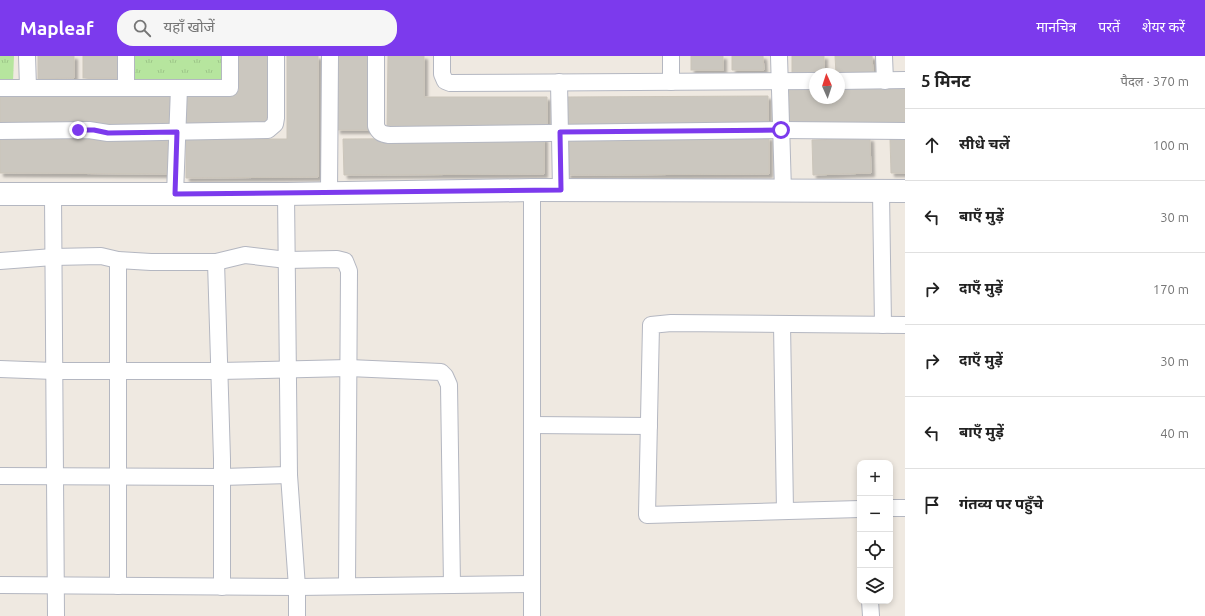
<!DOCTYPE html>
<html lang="hi">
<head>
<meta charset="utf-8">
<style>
  :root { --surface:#fff; --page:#f6f6f6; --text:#222; --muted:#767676; --line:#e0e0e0; --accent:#7c3aed }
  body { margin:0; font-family:Ubuntu,"Noto Sans Devanagari",sans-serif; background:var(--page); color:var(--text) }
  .controls { position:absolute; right:12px; bottom:12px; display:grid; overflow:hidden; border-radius:8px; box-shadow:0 2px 6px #0003 }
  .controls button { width:36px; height:36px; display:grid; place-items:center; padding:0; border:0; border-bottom:1px solid var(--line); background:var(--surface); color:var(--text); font:20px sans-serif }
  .compass { position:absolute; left:809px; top:12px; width:36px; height:36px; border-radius:50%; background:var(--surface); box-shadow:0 2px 6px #0003; rotate:357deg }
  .stop { position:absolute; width:12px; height:12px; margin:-9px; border:3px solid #7c3aed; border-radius:50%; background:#fff }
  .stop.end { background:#7c3aed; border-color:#fff; box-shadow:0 1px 4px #0008 }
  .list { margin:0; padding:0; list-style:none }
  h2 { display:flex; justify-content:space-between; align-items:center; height:52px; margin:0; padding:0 16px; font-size:17px }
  h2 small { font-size:13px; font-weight:400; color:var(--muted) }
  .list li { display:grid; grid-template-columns:26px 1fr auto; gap:12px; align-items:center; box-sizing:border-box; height:72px; padding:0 16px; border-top:1px solid var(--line) }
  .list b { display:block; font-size:15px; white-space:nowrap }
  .list em { font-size:13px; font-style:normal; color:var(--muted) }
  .icon { flex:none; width:22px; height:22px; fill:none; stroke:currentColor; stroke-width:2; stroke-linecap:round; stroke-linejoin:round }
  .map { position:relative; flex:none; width:905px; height:560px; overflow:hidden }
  header { display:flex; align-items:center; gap:24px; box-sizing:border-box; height:56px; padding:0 20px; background:var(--accent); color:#fff }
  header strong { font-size:19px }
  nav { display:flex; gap:22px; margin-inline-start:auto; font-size:14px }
  .search { width:280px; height:36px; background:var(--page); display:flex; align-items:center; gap:10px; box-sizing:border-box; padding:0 14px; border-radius:16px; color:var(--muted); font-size:15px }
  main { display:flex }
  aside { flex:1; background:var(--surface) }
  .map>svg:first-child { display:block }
  .park { fill:url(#park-tufts) }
  .building { fill:#cbc7bf; stroke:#cbc5ba; filter:url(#shadow) }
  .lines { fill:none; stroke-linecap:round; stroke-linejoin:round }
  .street-casing { stroke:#b4b7c1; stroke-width:18 }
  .secondary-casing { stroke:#b4b7c1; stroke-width:24 }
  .street { stroke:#fff; stroke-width:16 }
  .secondary { stroke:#fff; stroke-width:22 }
  .route { stroke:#7c3aed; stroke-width:5 }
</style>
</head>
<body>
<header>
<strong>Mapleaf</strong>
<div class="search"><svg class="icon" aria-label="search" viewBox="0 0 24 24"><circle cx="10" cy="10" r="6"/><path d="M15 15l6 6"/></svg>यहाँ खोजें</div>
<nav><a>मानचित्र</a><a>परतें</a><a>शेयर करें</a></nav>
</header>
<main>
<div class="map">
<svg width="905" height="560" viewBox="0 0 905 560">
  <defs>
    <pattern id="park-tufts" width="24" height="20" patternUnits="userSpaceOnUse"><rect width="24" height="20" fill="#b6e59e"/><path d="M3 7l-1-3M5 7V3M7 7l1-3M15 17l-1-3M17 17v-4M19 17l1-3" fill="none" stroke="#9dc588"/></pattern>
    <filter id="shadow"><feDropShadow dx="3.5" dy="3.5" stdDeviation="1" flood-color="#0004"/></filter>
  </defs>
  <rect width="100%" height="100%" fill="#efe9e1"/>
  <!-- park -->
  <g class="park">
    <polygon points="0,0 14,0 13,26 0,25"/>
    <polygon points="131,0 222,0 222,25 131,28"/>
  </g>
  <!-- building -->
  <g class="building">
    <polygon points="38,0 74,0 74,22 38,23"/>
    <rect x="83" y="0" width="38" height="22"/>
    <polygon points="239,0 272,0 272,68 182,69 182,36 239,35"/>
    <polygon points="287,0 318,0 318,121 186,122 186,83 287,83"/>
    <rect x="337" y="0" width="33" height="74"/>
    <polygon points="388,0 424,0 424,41 547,41 547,75 387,75"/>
    <rect x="691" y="0" width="32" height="14"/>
    <polygon points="732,0 763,0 764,14 732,14"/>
    <rect x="792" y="0" width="32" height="18"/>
    <polygon points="835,0 872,0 873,16 836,17"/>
    <polygon points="905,29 905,67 788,70 787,31 815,30 815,42 839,42 839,30"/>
    <polygon points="170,35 170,71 0,72 0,36"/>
    <polygon points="768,40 768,74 566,75 566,41"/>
    <polygon points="769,81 769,118 567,119 567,82"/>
    <polygon points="544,82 544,118 344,119 343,83"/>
    <polygon points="870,82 871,117 813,119 812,84"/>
    <polygon points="0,83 172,84 172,118 0,117"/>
    <polygon points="890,83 905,83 905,117 891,117"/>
  </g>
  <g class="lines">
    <defs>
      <g id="street">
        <polyline points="27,0 28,31"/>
        <polyline points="126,0 126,32"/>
        <path d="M376,0V70C379,77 382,78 389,79L781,74L905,75"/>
        <polyline points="442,0 442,18 445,25 450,27 815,25"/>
        <polyline points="671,0 671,26"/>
        <polyline points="779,0 783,135"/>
        <polyline points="884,0 885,25"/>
        <polyline points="839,25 905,24"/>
        <polyline points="559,26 561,134"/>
        <polyline points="0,32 230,32 230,0"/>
        <polyline points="0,75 89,74 108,77 268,74 275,68 276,62 276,0"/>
        <polyline points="532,134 532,560"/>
        <polyline points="881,136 883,269"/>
        <polyline points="329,137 330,0"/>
        <polyline points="175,138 179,32"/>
        <polyline points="286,138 289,419 297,531 297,560"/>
        <polyline points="53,139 56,560"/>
        <polyline points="0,205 53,201 101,200 118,204 151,206 216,206 245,199 287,204 337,203 345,205 349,215 347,530"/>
        <polyline points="216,206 222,403 222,531"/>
        <polyline points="782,268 785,455"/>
        <polyline points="0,313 54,315 219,315 349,312 441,316 445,320 449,329 452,529"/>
        <polyline points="532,369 649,370"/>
        <polyline points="0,420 222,421 289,419"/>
        <polyline points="890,452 905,452"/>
        <polyline points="860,453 647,459 651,269 671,267 905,269"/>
        <polyline points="0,529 297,531 532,528"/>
        <polyline points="118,530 118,204"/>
        <polyline points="870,545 871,560"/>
      </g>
      <polyline id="secondary" points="0,138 286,138 532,134 905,135"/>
    </defs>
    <!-- street casing -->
    <use href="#street" class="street-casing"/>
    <!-- secondary casing -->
    <use href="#secondary" class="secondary-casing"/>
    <!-- street -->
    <use href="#street" class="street"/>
    <!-- secondary -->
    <use href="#secondary" class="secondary"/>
  </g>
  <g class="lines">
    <!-- route -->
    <polyline class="route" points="78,74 94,74 108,77 177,76 175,138 561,134 560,76 781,74"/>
  </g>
</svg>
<div class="controls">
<button>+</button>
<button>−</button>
<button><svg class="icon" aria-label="locate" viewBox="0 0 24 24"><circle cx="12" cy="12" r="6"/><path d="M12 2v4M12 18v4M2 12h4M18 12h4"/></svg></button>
<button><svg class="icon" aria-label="layers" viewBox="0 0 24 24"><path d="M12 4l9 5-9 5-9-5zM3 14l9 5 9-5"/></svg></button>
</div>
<svg class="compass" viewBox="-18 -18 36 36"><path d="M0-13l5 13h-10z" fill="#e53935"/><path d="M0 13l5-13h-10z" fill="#767676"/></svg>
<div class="stop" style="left:781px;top:74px"></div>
<div class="stop end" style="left:78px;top:74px"></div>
</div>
<aside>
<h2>5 मिनट<small>पैदल · 370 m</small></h2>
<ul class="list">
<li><svg class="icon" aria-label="ahead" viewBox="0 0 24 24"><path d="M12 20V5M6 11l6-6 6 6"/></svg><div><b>सीधे चलें</b></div><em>100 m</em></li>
<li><svg class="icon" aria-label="left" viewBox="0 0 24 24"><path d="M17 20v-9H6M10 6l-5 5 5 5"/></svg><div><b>बाएँ मुड़ें</b></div><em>30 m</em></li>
<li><svg class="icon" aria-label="right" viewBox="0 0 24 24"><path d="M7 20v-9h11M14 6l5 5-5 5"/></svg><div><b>दाएँ मुड़ें</b></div><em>170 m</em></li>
<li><svg class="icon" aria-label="right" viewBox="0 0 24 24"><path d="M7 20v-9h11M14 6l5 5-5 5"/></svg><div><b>दाएँ मुड़ें</b></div><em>30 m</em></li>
<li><svg class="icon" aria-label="left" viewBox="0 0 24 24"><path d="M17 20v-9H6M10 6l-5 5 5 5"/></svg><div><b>बाएँ मुड़ें</b></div><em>40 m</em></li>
<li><svg class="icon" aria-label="arrive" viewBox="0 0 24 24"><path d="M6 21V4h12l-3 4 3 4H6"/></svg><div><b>गंतव्य पर पहुँचे</b></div></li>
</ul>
</aside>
</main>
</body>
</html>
